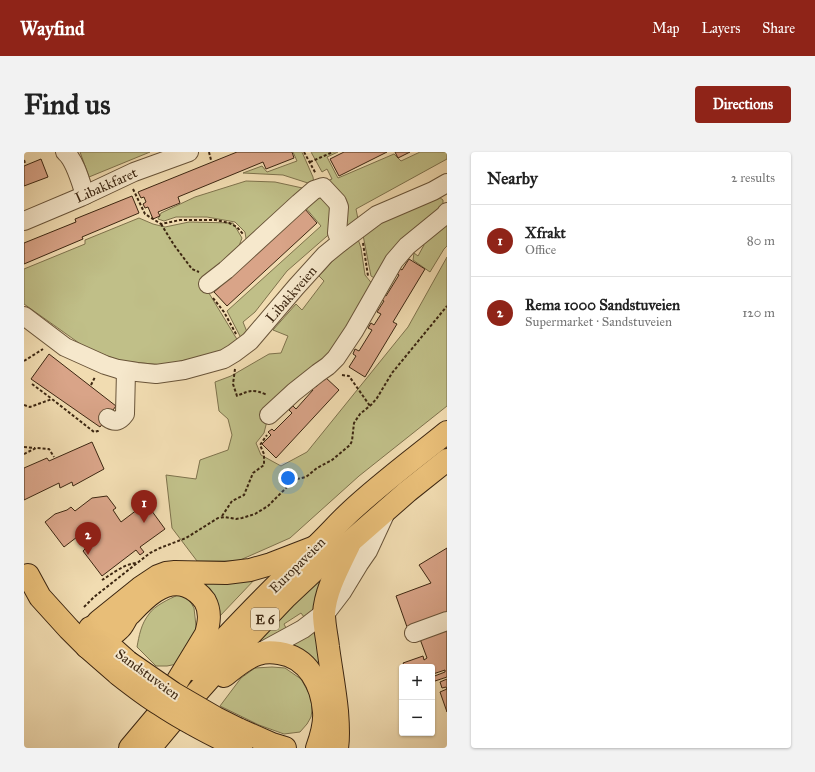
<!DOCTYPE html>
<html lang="en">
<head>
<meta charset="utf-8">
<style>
  :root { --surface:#fff; --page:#f2f2f2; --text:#222; --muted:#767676; --line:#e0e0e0; --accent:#8f2418 }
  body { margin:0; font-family:"IM FELL Great Primer",serif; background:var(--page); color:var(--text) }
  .controls { position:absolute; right:12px; bottom:12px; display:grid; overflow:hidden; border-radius:4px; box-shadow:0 1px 3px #0004 }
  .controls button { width:36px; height:36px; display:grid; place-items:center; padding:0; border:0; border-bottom:1px solid var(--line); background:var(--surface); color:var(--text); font:20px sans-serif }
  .you { position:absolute; left:264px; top:326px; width:14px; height:14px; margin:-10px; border:3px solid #fff; border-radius:50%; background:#1a73e8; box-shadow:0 0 0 6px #1a73e833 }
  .badge { display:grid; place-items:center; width:26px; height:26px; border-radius:50%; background:var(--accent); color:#fff; font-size:13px; font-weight:700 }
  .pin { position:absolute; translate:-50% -33px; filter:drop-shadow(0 1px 2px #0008) }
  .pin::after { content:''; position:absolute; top:21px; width:14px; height:12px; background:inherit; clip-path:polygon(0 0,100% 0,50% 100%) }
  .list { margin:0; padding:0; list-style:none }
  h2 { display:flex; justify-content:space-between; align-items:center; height:52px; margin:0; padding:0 16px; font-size:17px }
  h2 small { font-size:13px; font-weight:400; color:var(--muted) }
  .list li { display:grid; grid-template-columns:26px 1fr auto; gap:12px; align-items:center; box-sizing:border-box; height:72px; padding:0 16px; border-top:1px solid var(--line) }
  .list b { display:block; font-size:15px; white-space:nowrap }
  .list p { margin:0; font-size:13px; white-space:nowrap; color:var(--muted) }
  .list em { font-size:13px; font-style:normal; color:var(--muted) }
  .map { position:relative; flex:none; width:423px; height:596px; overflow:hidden; border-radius:4px }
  header { display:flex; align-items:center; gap:24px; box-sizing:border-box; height:56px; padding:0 20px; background:var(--accent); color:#fff }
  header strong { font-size:19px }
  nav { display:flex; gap:22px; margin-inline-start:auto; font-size:14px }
  .intro { display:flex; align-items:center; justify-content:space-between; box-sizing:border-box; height:96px; padding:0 24px }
  h1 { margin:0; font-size:28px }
  .button { padding:10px 18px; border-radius:4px; background:var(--accent); color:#fff; font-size:14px; font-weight:700 }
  main { display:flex; gap:24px; padding:0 24px }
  aside { flex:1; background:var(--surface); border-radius:4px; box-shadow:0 1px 3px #0004 }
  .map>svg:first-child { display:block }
  .green { fill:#c0bf88; stroke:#7e724c }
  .building { fill:#d9a488; stroke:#3c2611 }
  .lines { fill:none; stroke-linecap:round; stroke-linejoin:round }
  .minor-casing { stroke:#695439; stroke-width:20 }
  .major-casing { stroke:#3c2611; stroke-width:24 }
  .highway-casing { stroke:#3c2611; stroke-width:24 }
  .path { stroke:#3c2611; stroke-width:2; stroke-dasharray:3 2; stroke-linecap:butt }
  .minor { stroke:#f6e8cc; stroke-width:18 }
  .major { stroke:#e8be78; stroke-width:22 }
  .highway { stroke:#e8be78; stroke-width:22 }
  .major-bridge-casing { stroke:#3c2611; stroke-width:24; stroke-linecap:butt }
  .major-bridge { stroke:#e8be78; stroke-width:22 }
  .labels { text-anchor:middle; stroke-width:4; stroke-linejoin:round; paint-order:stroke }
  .shield { fill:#f6e8cc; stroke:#746049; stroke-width:1 }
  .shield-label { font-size:13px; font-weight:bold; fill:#3c2611 }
  .street-label { font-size:14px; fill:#3c2611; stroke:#f6e8cc }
</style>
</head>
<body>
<header>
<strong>Wayfind</strong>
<nav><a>Map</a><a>Layers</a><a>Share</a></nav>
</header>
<div class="intro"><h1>Find us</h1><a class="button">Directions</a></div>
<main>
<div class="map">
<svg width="423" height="596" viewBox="0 0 423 596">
  <rect width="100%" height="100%" fill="#f1dcb1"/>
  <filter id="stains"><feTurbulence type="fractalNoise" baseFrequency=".005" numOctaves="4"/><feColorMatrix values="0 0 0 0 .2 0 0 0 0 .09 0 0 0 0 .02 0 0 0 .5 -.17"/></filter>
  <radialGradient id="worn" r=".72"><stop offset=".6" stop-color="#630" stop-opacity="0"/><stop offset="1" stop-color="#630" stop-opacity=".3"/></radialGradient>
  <!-- green -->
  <g class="green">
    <polygon points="56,0 126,0 65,25"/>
    <polygon points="269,0 278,0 289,25 290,33 259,23 219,21 238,14 243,20 273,9"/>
    <polygon points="287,0 314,0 303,5 314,26 370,2 377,9 396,0 423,0 423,7 332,57 334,67 321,77 303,29 308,27 303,17 298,20"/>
    <polygon points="222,29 251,30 283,37 223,93 221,80 211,70 183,65 152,65 140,69 134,67 137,61 171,45"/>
    <polygon points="300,41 311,58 310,78 263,119 231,160 219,170 223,180 217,186 203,159 297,74 281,55"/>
    <polygon points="415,45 419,48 419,57 354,128 347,124 339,83 364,67"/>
    <polygon points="115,66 129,72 141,75 165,70 209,71 218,86 212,102 180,133 214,189 193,201 139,213 97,209 62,196 0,152 0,117 61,92 61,88"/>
    <polygon points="423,68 423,94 420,97 406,120 389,108 390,101 394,104 400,93 397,90"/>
    <polygon points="334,87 337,96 341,123 350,134 322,183 243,269 240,281 232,291 237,303 257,314 283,300 384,175 423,105 423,254 335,324 266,386 214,409 173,409 148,376 142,323 172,327 176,308 204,298 208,283 204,267 195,259 191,230 207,224 245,202 257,201 264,184 249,178 272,152 278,158 300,129 295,124 315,102"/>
    <polygon points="304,417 296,456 283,469 277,461 260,472 264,480 233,493 245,476"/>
    <polygon points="161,424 233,425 195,465"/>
    <path d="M154,443L163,444L170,456L172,474L170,488L153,512L143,514H132L113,495C115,484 117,472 125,462C130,454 145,447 154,443Z"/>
    <polygon points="295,472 304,526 258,494"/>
    <polygon points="248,515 261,516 277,527 287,545 288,558 287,565 283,572 276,580 260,582 235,573 196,554 217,526 231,516"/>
  </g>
  <!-- building -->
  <g class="building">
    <polygon points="213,0 268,0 270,6 242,17 239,10 154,45 156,51 134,60 136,64 129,67 124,55 121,56 119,52 122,50 120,45 117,46 114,40"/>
    <polygon points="320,0 363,0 315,24 306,7"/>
    <polygon points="371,0 386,0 374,6"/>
    <polygon points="17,7 24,25 0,34 0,14"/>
    <polygon points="108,44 115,61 58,85 59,87 0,112 0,91 52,70 51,67"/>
    <polygon points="281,57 293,71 203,154 190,140 200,131 198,128"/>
    <polygon points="385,107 401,117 369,170 373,172 341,225 325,215 332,204 329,202 331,197 335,199 348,178 344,176 347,171 350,173 357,162 353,160 360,149 356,147 359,142 362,144 375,123 372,121 375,116 378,118"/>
    <polygon points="25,202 92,254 76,275 7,227"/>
    <polygon points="301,225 315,238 252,306 238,292 247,283 244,280 248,277 250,279 268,261 265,258 269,254 272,257 289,238 286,236 290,232 292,235"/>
    <polygon points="68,290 80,317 49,334 48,330 36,336 35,331 0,348 0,316 23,306 25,309"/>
    <polygon points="83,344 92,356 89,358 97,370 122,351 141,377 116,395 120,400 116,403 112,398 78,424 59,399 62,396 53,385 40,395 21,370 31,362 43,358 47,355 51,359 68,346"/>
    <polygon points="423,396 423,460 383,475 372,444 407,431 395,413"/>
    <polygon points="423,477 423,525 408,530 408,525 421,520 421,518 409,522 408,515 381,515 379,511 399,504 400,508 403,506 396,487"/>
    <polygon points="423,527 423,537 422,535 418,536 416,530"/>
    <polygon points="423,537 423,560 416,540"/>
  </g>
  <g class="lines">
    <defs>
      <g id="minor">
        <path d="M41,0C51,8 57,31 61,43"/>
        <polyline points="0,69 57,45 110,20 165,0"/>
        <polyline points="184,132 202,118 275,51 290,38 299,35 313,50 315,55 313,81 317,90"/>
        <polyline points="0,164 41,195 81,213 94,217 113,220 132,222 160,218 200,207 210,201 226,189 272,135 301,103 317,90 353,63 409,39 423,31"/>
        <polyline points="245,263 270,240 294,221 304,214 312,206 330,179 370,109 383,94 421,63 423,60"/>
        <path d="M84,266C91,271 96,269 101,262L102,219"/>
        <polyline points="390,481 423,469"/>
        <polyline points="235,501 279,477 305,457 318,440 335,412 344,399 363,358"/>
      </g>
      <g id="major">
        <polyline points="4,423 16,445 45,477 63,495 94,522"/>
        <polyline points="66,476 104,510"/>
        <polyline points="214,577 248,592 261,596"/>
        <polyline points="203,590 217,596"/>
      </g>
      <g id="highway">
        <path d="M172,518C209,476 249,436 290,396C303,384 314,371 327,359C357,331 391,306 423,280"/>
        <path d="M200,524C210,516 221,506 234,502C240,500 248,500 255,501C284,505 298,533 300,560C301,572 297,585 293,596"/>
        <path d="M137,556L182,482C185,471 187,460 181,449C176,442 170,437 162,434C140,426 120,447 106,462C101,466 100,473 95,477C88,484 73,492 63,495L65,486L68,477L75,469L116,436L134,424L142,421L151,420L202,421L226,418L247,412L291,395"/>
        <polyline points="106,596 148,546"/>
        <polyline points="126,596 161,554 201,509 262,445 295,414 327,389 384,339 423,308"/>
        <path d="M313,596C315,584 314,572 313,559C311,538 307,517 304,495C303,485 300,473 300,462C301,439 315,414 325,393"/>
      </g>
    </defs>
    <!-- minor casing -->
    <use href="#minor" class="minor-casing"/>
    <!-- major casing -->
    <use href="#major" class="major-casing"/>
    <!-- highway casing -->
    <use href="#highway" class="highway-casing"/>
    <!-- path -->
    <g class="path">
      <polyline points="185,0 187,8"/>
      <polyline points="280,0 292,22"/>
      <polyline points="0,8 1,11"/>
      <polyline points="286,10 309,0"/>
      <polyline points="109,37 121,62 137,72 156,68 192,68 205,71 213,75 219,82"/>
      <polyline points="137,72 150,93 168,117 175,120"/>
      <polyline points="339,91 344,124"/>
      <polyline points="189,146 200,160 212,182"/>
      <polyline points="0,209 19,197"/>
      <path d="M211,217L209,232L213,244C226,238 230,237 243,243"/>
      <polyline points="318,223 325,224 346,254"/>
      <polyline points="8,232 28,247"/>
      <polyline points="67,233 71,225"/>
      <polyline points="0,253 6,255 28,247 70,280 74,279 75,277"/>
      <polyline points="0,295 11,296"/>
      <polyline points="0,302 12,296 25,297 30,305"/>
      <polyline points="198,364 208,349 220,343 229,321 240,313 240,302 236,293 243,283"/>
      <path d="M78,428C88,422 100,412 112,411"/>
      <polyline points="60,455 70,445 126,401 136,396 162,386 194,366 201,365 212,367 218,366 231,362 244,354 268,330 273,327 282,325 293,316 308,308 326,293 328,289 330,271 336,262 348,252 353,246 368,221 423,154"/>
    </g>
    <!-- minor -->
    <use href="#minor" class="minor"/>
    <!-- major -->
    <use href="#major" class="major"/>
    <!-- highway -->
    <use href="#highway" class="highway"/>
    <defs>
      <g id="major-bridge">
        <polyline points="104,510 149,541 192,566 214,577"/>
        <path d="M94,522C108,533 122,544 137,553C158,567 181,579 203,590"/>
      </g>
    </defs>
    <!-- major-bridge casing -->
    <use href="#major-bridge" class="major-bridge-casing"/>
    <!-- major-bridge -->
    <use href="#major-bridge" class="major-bridge"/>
  </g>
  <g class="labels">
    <!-- shield labels -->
    <rect class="shield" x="227" y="456" width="28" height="22" rx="3"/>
    <g class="shield-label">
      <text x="241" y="472">E 6</text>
    </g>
    <!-- street labels -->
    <g class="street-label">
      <text transform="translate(82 33) rotate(-24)" y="5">Libakkfaret</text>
      <text transform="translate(267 142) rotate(-49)" y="5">Libakkveien</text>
      <text transform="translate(273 413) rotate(-45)" y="5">Europaveien</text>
      <text transform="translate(124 522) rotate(36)" y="5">Sandstuveien</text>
    </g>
  </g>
  <rect width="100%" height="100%" filter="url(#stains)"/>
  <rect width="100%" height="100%" fill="url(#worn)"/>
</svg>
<div class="controls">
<button>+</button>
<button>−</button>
</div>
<div class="you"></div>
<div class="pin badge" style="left:120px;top:371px">1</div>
<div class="pin badge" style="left:64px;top:403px">2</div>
</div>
<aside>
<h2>Nearby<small>2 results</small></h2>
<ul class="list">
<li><span class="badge">1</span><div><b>Xfrakt</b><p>Office</p></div><em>80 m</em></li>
<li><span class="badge">2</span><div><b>Rema 1000 Sandstuveien</b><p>Supermarket · Sandstuveien</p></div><em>120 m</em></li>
</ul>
</aside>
</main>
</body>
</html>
